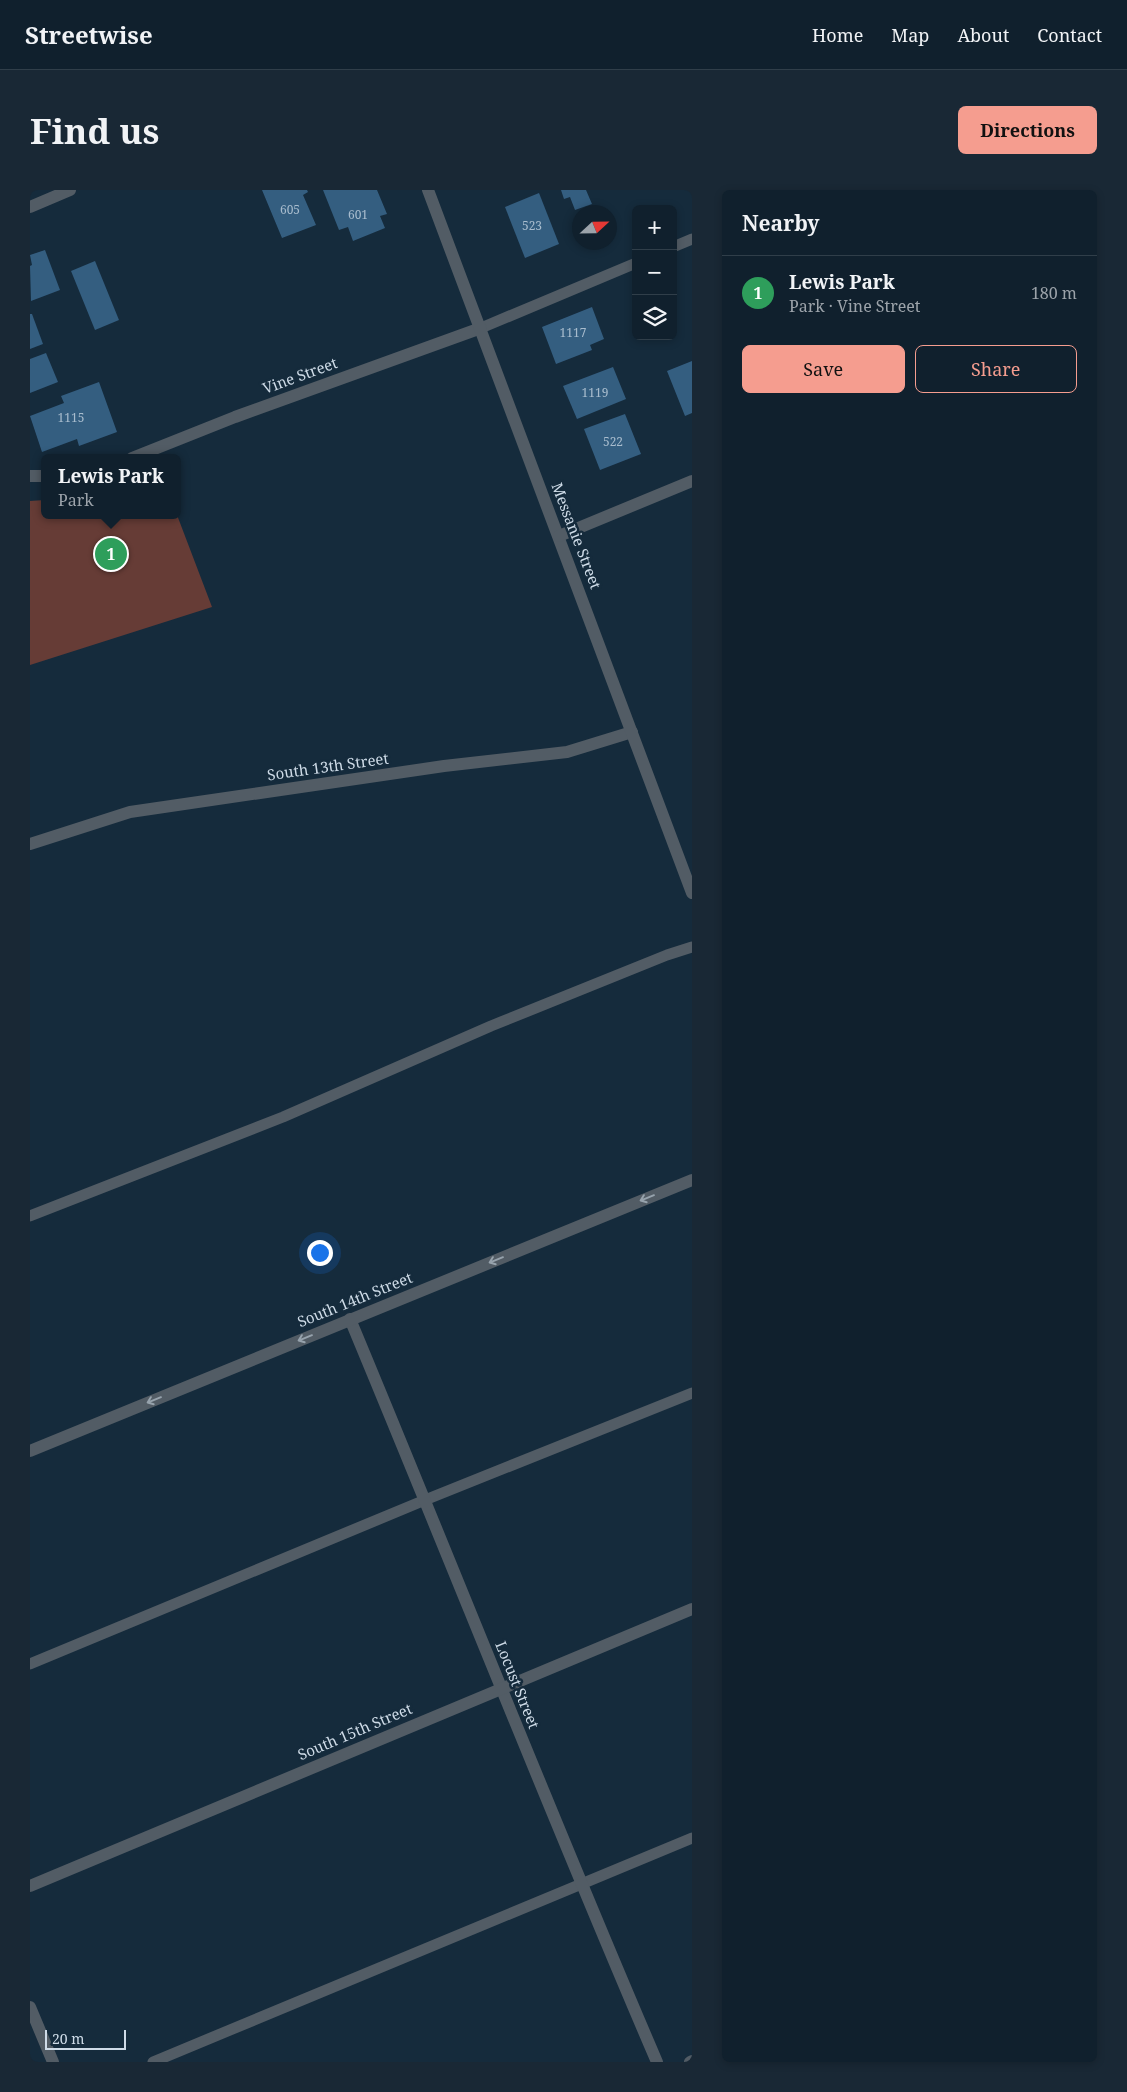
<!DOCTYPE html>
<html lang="en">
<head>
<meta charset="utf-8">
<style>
  :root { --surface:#10202d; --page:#192835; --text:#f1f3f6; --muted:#9ca3aa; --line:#303e49; --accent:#f59d8f }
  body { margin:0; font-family:"Noto Serif",serif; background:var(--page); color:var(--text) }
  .controls { position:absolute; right:15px; top:15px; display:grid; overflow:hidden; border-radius:8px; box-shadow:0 2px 8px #0003 }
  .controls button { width:45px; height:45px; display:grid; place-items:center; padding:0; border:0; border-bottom:1px solid var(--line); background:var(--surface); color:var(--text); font:25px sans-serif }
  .compass { position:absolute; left:542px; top:15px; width:45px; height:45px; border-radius:50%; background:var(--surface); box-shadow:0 2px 8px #0003; rotate:68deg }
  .scale { position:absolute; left:15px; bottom:12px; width:81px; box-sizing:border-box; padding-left:5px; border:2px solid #cedbe7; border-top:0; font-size:14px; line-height:18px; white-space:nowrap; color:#cedbe7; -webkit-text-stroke:4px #152b3c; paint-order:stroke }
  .you { position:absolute; left:289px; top:1062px; width:18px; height:18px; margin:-12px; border:4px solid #fff; border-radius:50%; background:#1a73e8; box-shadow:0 0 0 8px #1a73e833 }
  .badge { display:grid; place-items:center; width:32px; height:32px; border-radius:50%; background:var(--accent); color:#fff; font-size:16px; font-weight:700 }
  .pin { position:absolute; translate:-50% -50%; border:2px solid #fff; box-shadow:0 1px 5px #0006 }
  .popup { position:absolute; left:11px; top:264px; width:140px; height:65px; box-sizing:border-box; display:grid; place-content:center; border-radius:8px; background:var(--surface); filter:drop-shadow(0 1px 4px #0005); font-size:16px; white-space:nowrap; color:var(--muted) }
  .popup b { font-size:19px; color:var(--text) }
  .popup::after { content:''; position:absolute; left:50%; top:100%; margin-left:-10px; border:10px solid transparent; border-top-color:var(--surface) }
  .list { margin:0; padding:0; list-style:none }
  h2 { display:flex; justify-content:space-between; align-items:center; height:65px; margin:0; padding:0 20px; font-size:21px }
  h2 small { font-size:16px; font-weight:400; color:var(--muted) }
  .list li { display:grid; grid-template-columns:32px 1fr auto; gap:15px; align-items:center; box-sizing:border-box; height:75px; padding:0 20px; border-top:1px solid var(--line) }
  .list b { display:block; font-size:19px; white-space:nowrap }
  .list p { margin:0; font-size:16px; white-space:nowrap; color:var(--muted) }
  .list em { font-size:16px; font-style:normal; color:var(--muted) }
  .actions { display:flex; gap:10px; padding:15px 20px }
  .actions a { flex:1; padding:11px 0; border:1px solid var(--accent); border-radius:8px; text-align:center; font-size:18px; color:var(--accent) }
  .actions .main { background:var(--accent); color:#111 }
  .icon { flex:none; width:28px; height:28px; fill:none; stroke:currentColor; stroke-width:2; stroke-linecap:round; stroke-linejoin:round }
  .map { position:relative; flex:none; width:662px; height:1872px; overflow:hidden; border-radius:8px }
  header { display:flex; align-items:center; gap:30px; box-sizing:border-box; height:70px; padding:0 25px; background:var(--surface); border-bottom:1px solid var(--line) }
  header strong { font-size:24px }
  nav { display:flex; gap:28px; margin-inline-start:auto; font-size:18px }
  .intro { display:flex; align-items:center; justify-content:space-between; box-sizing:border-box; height:120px; padding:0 30px }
  h1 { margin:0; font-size:35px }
  .button { padding:12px 22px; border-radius:8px; background:var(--accent); color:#111; font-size:18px; font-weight:700 }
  main { display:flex; gap:30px; padding:0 30px }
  aside { flex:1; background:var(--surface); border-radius:8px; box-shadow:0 2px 8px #0003 }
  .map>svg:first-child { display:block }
  .green { fill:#663c36 }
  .building { fill:#345e80 }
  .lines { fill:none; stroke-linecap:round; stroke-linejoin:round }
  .service { stroke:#525c65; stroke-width:11 }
  .minor { stroke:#525c65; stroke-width:12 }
  .tertiary { stroke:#525c65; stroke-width:12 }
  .oneway { stroke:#96a2ac }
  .labels { text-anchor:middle; stroke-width:5; stroke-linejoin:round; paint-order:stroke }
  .number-label { font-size:12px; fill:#a8bccd }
  .street-label { font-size:15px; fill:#cedbe7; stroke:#152b3c }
</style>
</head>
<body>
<header>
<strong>Streetwise</strong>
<nav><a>Home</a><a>Map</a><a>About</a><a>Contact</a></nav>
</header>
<div class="intro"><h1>Find us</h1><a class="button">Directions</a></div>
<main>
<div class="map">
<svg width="662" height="1872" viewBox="0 0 662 1872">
  <rect width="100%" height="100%" fill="#152b3c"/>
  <!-- green -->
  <polygon class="green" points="15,310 15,325 147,325 182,417 0,475 0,311"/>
  <!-- building -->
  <g class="building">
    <polygon points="232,0 277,0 278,2 273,5 286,35 252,48"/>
    <polygon points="293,0 347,0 357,24 350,26 355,38 323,51 318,37 309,40"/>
    <polygon points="531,0 556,0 562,14 545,20 540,7 534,9"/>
    <polygon points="509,3 529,54 495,68 475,17"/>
    <polygon points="15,60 30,100 1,111 0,76 2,75 0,65"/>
    <polygon points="65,71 89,130 65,140 41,81"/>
    <polygon points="562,117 574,149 560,155 562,160 526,174 512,137"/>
    <polygon points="0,124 2,124 13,154 0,159"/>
    <polygon points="16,163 28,192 0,203 0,169"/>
    <polygon points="662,171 662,223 655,226 637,181"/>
    <polygon points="583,177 596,209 547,229 533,196"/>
    <polygon points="69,192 87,242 49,256 47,249 12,262 0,226 34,213 31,206"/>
    <polygon points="595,224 611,264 570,280 554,239"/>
  </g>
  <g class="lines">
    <!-- service -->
    <g class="service">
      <polyline points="643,57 662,49"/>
      <polyline points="451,138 606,73"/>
      <polyline points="0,1026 253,927 461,836 637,765 662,757"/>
      <polyline points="0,1474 395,1310 662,1203"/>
      <polyline points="123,1872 662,1648"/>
    </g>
    <!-- minor -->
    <g class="minor">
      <polyline points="102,268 205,227 451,138"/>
      <polyline points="0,286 15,286"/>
      <polyline points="0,654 100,622 414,576 537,562 602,542"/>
      <path d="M320,1129C423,1376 521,1626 627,1872"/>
      <polyline points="0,1261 662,990"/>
      <polyline points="0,1696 662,1419"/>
      <polyline points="0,1817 23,1872"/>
      <polyline points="660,1872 662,1871"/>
    </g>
    <!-- tertiary -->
    <g class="tertiary">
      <polyline points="398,0 662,703"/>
      <polyline points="0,17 40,0"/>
      <polyline points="529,346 662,291"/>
    </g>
  </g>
  <!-- one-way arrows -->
  <defs><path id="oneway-shaft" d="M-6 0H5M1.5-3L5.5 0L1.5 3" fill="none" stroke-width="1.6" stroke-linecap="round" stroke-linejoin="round" transform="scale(1.25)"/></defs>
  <g class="oneway">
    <use href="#oneway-shaft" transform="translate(617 1008) rotate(158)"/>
    <use href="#oneway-shaft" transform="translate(466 1070) rotate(158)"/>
    <use href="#oneway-shaft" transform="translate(275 1148) rotate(158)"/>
    <use href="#oneway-shaft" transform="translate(124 1210) rotate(158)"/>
  </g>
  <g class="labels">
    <!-- number labels -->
    <g class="number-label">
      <text x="260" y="24">605</text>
      <text x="328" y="29">601</text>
      <text x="502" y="40">523</text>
      <text x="543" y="147">1117</text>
      <text x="565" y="207">1119</text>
      <text x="41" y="232">1115</text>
      <text x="583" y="256">522</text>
    </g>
    <!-- street labels -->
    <g class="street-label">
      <text transform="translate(270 186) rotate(-20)" y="5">Vine Street</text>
      <text transform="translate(546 346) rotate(69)" y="5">Messanie Street</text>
      <text transform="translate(298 577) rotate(-8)" y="5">South 13th Street</text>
      <text transform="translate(325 1110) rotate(-22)" y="5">South 14th Street</text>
      <text transform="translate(487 1495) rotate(68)" y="5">Locust Street</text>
      <text transform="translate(325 1542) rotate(-23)" y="5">South 15th Street</text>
    </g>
  </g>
</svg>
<div class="controls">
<button>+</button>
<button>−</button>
<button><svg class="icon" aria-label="layers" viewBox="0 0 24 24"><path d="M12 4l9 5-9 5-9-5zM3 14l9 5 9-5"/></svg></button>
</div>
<svg class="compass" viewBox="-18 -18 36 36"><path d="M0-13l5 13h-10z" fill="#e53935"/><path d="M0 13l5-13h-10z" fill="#9ca3aa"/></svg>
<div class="scale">20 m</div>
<div class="you"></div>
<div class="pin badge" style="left:81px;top:364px;background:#2e9e5b">1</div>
<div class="popup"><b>Lewis Park</b>Park</div>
</div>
<aside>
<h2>Nearby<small></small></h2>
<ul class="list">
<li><span class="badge" style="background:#2e9e5b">1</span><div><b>Lewis Park</b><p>Park · Vine Street</p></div><em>180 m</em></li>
</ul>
<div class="actions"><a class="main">Save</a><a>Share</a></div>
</aside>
</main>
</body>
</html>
